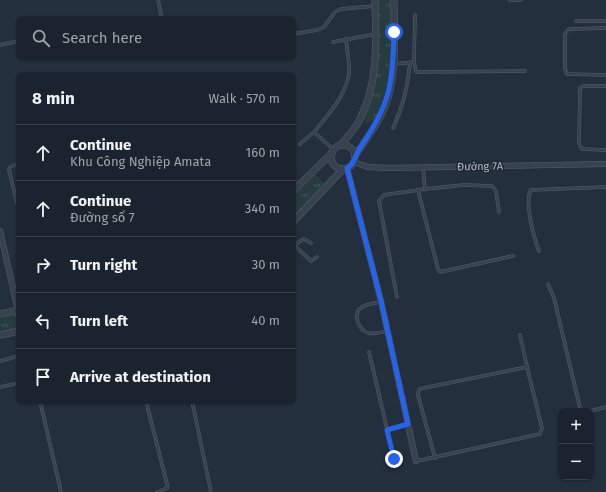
<!DOCTYPE html>
<html lang="en">
<head>
<meta charset="utf-8">
<style>
  :root { --surface:#1b232e; --page:#242b36; --text:#f1f3f6; --muted:#a0a4aa; --line:#39404a }
  body { margin:0; font-family:"Fira Sans",sans-serif; background:var(--page); color:var(--text) }
  .controls { position:absolute; right:12px; bottom:12px; display:grid; overflow:hidden; border-radius:8px; box-shadow:0 1px 3px #0004 }
  .controls button { width:36px; height:36px; display:grid; place-items:center; padding:0; border:0; border-bottom:1px solid var(--line); background:var(--surface); color:var(--text); font:20px sans-serif }
  .stop { position:absolute; width:12px; height:12px; margin:-9px; border:3px solid #2563eb; border-radius:50%; background:#fff }
  .stop.end { background:#2563eb; border-color:#fff; box-shadow:0 1px 4px #0008 }
  .list { margin:0; padding:0; list-style:none }
  h2 { display:flex; justify-content:space-between; align-items:center; height:52px; margin:0; padding:0 16px; font-size:17px }
  h2 small { font-size:13px; font-weight:400; color:var(--muted) }
  .list li { display:grid; grid-template-columns:26px 1fr auto; gap:12px; align-items:center; box-sizing:border-box; height:56px; padding:0 16px; border-top:1px solid var(--line) }
  .list b { display:block; font-size:15px; white-space:nowrap }
  .list p { margin:0; font-size:13px; white-space:nowrap; color:var(--muted) }
  .list em { font-size:13px; font-style:normal; color:var(--muted) }
  .icon { flex:none; width:22px; height:22px; fill:none; stroke:currentColor; stroke-width:2; stroke-linecap:round; stroke-linejoin:round }
  .map { position:relative; flex:none; width:606px; height:492px; overflow:hidden }
  .search { position:absolute; background:var(--surface); box-shadow:0 1px 3px #0004; left:16px; top:16px; width:280px; height:44px; display:flex; align-items:center; gap:10px; box-sizing:border-box; padding:0 14px; border-radius:8px; color:var(--muted); font-size:15px }
  .panel { position:absolute; background:var(--surface); box-shadow:0 1px 3px #0004; left:16px; top:72px; width:280px; height:332px; border-radius:8px }
  .map>svg:first-child { display:block }
  .grass { fill:url(#grass-tufts) }
  .lines { fill:none; stroke-linecap:round; stroke-linejoin:round }
  .service-casing { stroke:#565f6c; stroke-width:3.5 }
  .minor-casing { stroke:#565f6c; stroke-width:6 }
  .tertiary-casing { stroke:#565f6c; stroke-width:7 }
  .service { stroke:#38414e; stroke-width:2.5 }
  .minor { stroke:#38414e; stroke-width:5 }
  .tertiary { stroke:#38414e; stroke-width:6 }
  .route { stroke:#2563eb; stroke-width:5 }
  .labels { text-anchor:middle; stroke-width:3; stroke-linejoin:round; paint-order:stroke }
  .street-label { font-size:11px; fill:#b4bcc9; stroke:#1d2633 }
</style>
</head>
<body>
<div class="map">
<svg width="606" height="492" viewBox="0 0 606 492">
  <defs>
    <pattern id="grass-tufts" width="24" height="20" patternUnits="userSpaceOnUse"><rect width="24" height="20" fill="#263c3f"/><path d="M3 7l-1-3M5 7V3M7 7l1-3M15 17l-1-3M17 17v-4M19 17l1-3" fill="none" stroke="#435659"/></pattern>
  </defs>
  <rect width="100%" height="100%" fill="#242f3e"/>
  <!-- grass -->
  <g class="grass">
    <path d="M378,0H391C391,42 394,83 374,121L367,123L363,120C380,78 380,45 378,0Z"/>
    <polygon points="315,174 325,184 293,218 293,195"/>
    <polygon points="17,313 19,328 0,332 0,317"/>
  </g>
  <g class="lines">
    <defs>
      <g id="service">
        <polyline points="158,0 162,19"/>
        <polyline points="509,0 521,0"/>
        <polyline points="576,21 606,21"/>
        <polyline points="606,28 569,29 565,34 565,69 567,74 606,75"/>
        <polyline points="293,34 317,30 324,27 335,12 341,9 375,6"/>
        <polyline points="333,42 376,34"/>
        <polyline points="0,45 19,41"/>
        <polyline points="414,62 416,72 525,71"/>
        <polyline points="394,64 414,62 415,15"/>
        <polyline points="606,86 584,86 580,88 579,144 582,149 606,150"/>
        <path d="M393,128C403,107 408,86 410,63"/>
        <polyline points="300,144 314,132"/>
        <path d="M334,150L314,132C328,115 345,97 349,74C350,63 347,51 346,39"/>
        <polyline points="19,163 10,167 9,170 19,211"/>
        <polyline points="293,180 298,185"/>
        <polyline points="425,189 464,185 492,186 496,191 499,212"/>
        <polyline points="418,190 438,269 440,272 513,256"/>
        <polyline points="293,244 311,261 317,257"/>
        <polyline points="294,245 304,239 311,243"/>
        <path d="M539,251C534,238 524,202 531,190L606,187"/>
        <polyline points="548,284 554,298 580,408 583,411"/>
        <polyline points="397,297 379,201 384,195 425,189 423,168"/>
        <path d="M381,302C375,303 367,304 362,307C352,314 358,329 368,333C374,335 381,332 387,331"/>
        <polyline points="369,352 394,459"/>
        <polyline points="0,361 19,356"/>
        <polyline points="0,387 14,384"/>
        <polyline points="40,401 61,492"/>
        <polyline points="146,401 167,484 167,488 157,492"/>
        <polyline points="192,401 211,492"/>
        <polyline points="590,411 606,407"/>
        <polyline points="387,430 408,424"/>
        <polyline points="435,458 418,395 419,389 527,367 520,335"/>
        <polyline points="417,461 540,434 542,428 527,367"/>
      </g>
      <g id="minor">
        <polyline points="354,162 368,167 389,168 606,164"/>
        <polyline points="347,168 381,301 416,461"/>
        <polyline points="0,231 18,310"/>
      </g>
      <g id="tertiary">
        <path d="M341,145C347,137 355,129 359,121C379,83 376,41 375,0"/>
        <circle cx="343" cy="157" r="12"/>
        <path d="M355,156C367,138 382,119 388,98C397,67 394,32 394,0"/>
        <polyline points="293,191 332,153"/>
        <polyline points="293,222 343,169"/>
        <polyline points="0,314 19,310"/>
        <polyline points="0,335 19,331"/>
      </g>
    </defs>
    <!-- service casing -->
    <use href="#service" class="service-casing"/>
    <!-- minor casing -->
    <use href="#minor" class="minor-casing"/>
    <!-- tertiary casing -->
    <use href="#tertiary" class="tertiary-casing"/>
    <!-- service -->
    <use href="#service" class="service"/>
    <!-- minor -->
    <use href="#minor" class="minor"/>
    <!-- tertiary -->
    <use href="#tertiary" class="tertiary"/>
  </g>
  <g class="lines">
    <!-- route -->
    <path class="route" d="M394,459L387,430L408,424L381,301L347,168C355,164 355,155 360,148C390,104 393,85 394,32"/>
  </g>
  <g class="labels">
    <!-- street labels -->
    <g class="street-label">
      <text transform="translate(480 166) rotate(-1)" y="4">Đường 7A</text>
    </g>
  </g>
</svg>
<div class="controls">
<button>+</button>
<button>−</button>
</div>
<div class="stop" style="left:394px;top:32px"></div>
<div class="stop end" style="left:394px;top:459px"></div>
<div class="search"><svg class="icon" aria-label="search" viewBox="0 0 24 24"><circle cx="10" cy="10" r="6"/><path d="M15 15l6 6"/></svg>Search here</div>
<section class="panel">
<h2>8 min<small>Walk · 570 m</small></h2>
<ul class="list">
<li><svg class="icon" aria-label="ahead" viewBox="0 0 24 24"><path d="M12 20V5M6 11l6-6 6 6"/></svg><div><b>Continue</b><p>Khu Công Nghiệp Amata</p></div><em>160 m</em></li>
<li><svg class="icon" aria-label="ahead" viewBox="0 0 24 24"><path d="M12 20V5M6 11l6-6 6 6"/></svg><div><b>Continue</b><p>Đường số 7</p></div><em>340 m</em></li>
<li><svg class="icon" aria-label="right" viewBox="0 0 24 24"><path d="M7 20v-9h11M14 6l5 5-5 5"/></svg><div><b>Turn right</b></div><em>30 m</em></li>
<li><svg class="icon" aria-label="left" viewBox="0 0 24 24"><path d="M17 20v-9H6M10 6l-5 5 5 5"/></svg><div><b>Turn left</b></div><em>40 m</em></li>
<li><svg class="icon" aria-label="arrive" viewBox="0 0 24 24"><path d="M6 21V4h12l-3 4 3 4H6"/></svg><div><b>Arrive at destination</b></div></li>
</ul>
</section>
</div>
</body>
</html>
